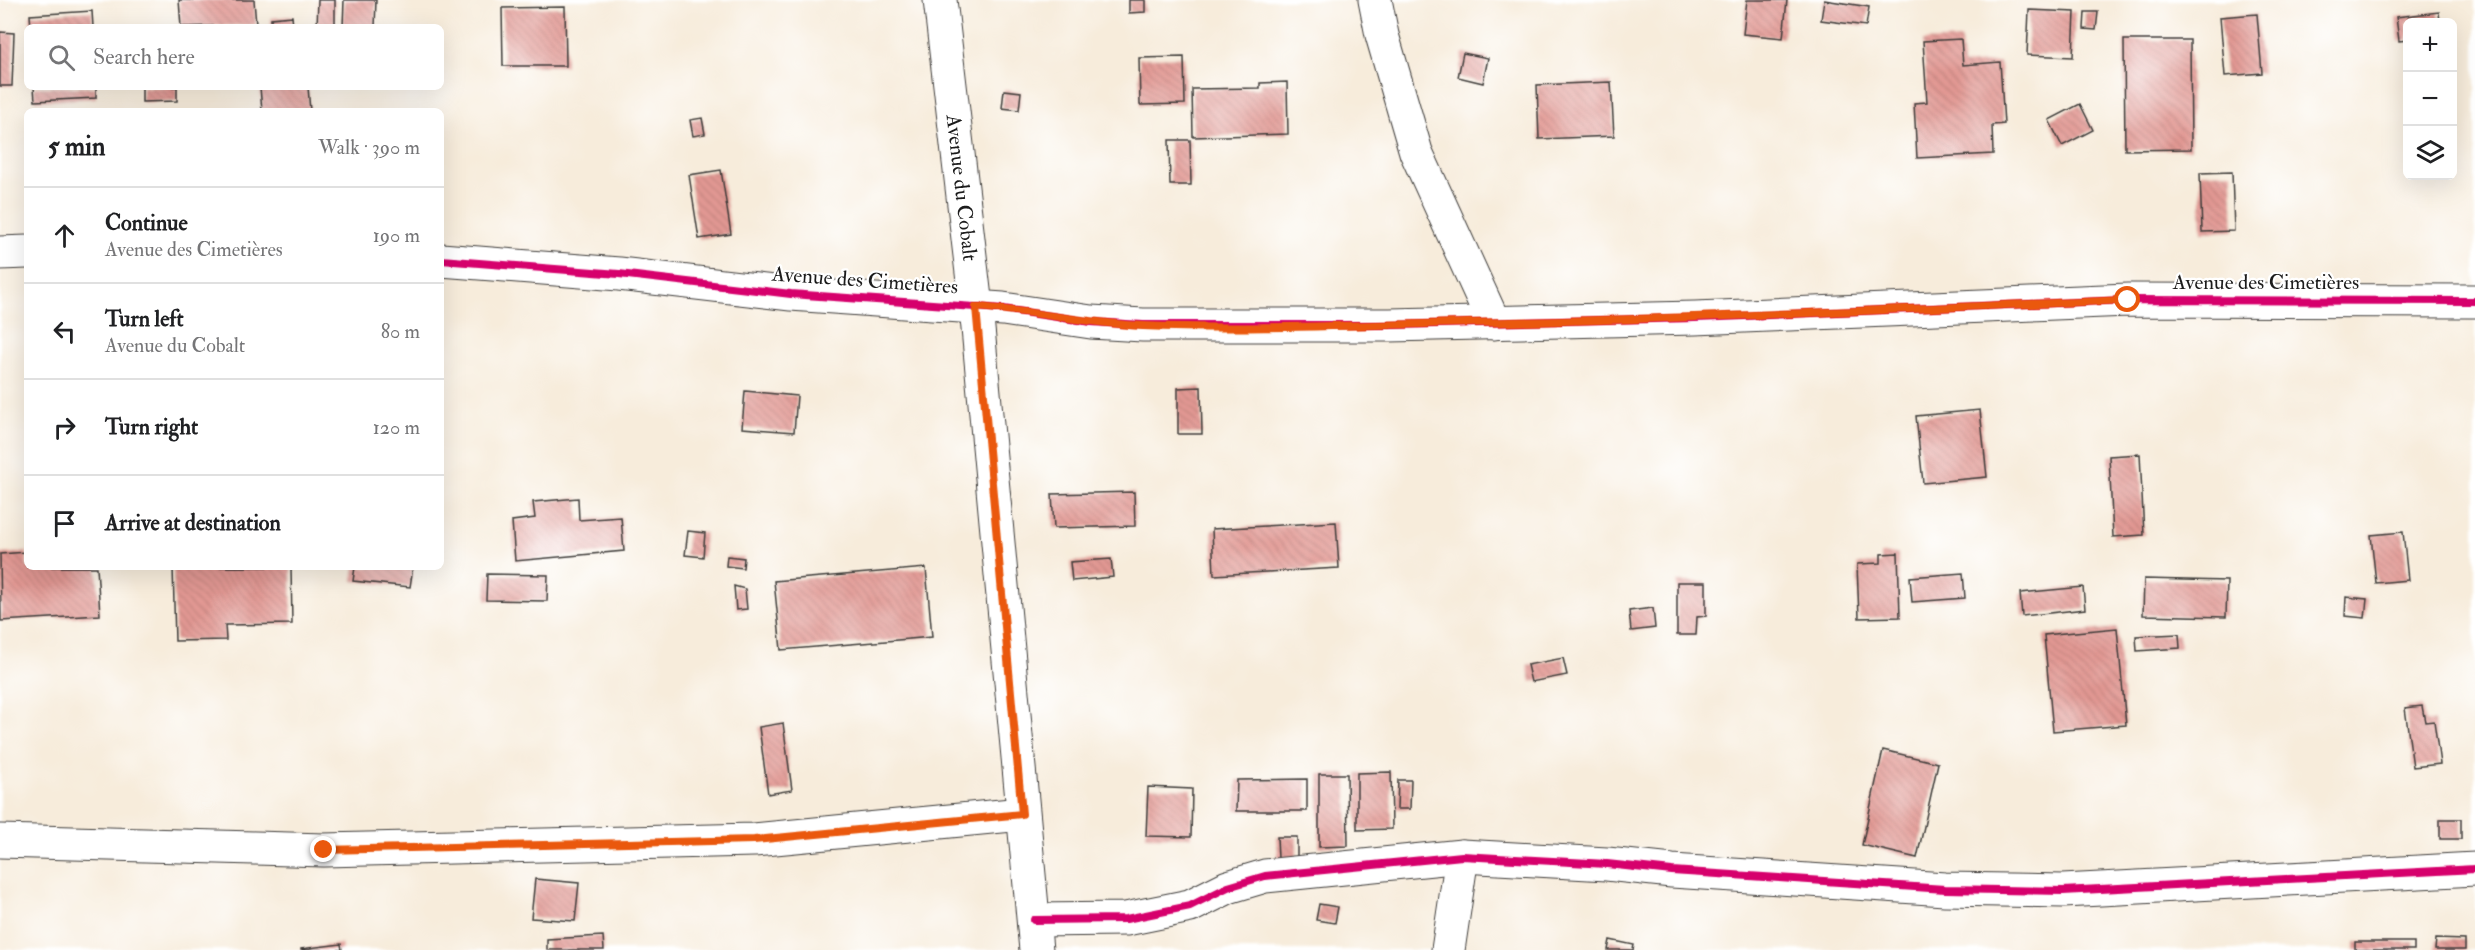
<!DOCTYPE html>
<html lang="en">
<head>
<meta charset="utf-8">
<style>
  :root { --surface:#fff; --page:#f6f6f6; --text:#202124; --muted:#757577; --line:#e0e0e0 }
  body { margin:0; font-family:"IM FELL Double Pica",serif; background:var(--page); color:var(--text) }
  .controls { position:absolute; right:18px; top:18px; display:grid; overflow:hidden; border-radius:9px; box-shadow:0 6px 24px #0002 }
  .controls button { width:54px; height:54px; display:grid; place-items:center; padding:0; border:0; border-bottom:2px solid var(--line); background:var(--surface); color:var(--text); font:30px sans-serif }
  .stop { position:absolute; width:18px; height:18px; margin:-14px; border:4px solid #ea580c; border-radius:50%; background:#fff }
  .stop.end { background:#ea580c; border-color:#fff; box-shadow:0 2px 6px #0008 }
  .list { margin:0; padding:0; list-style:none }
  h2 { display:flex; justify-content:space-between; align-items:center; height:78px; margin:0; padding:0 24px; font-size:26px }
  h2 small { font-size:20px; font-weight:400; color:var(--muted) }
  .list li { display:grid; grid-template-columns:39px 1fr auto; gap:18px; align-items:center; box-sizing:border-box; height:96px; padding:0 24px; border-top:2px solid var(--line) }
  .list b { display:block; font-size:22px; white-space:nowrap }
  .list p { margin:0; font-size:20px; white-space:nowrap; color:var(--muted) }
  .list em { font-size:20px; font-style:normal; color:var(--muted) }
  .icon { flex:none; width:33px; height:33px; fill:none; stroke:currentColor; stroke-width:2; stroke-linecap:round; stroke-linejoin:round }
  .map { position:relative; flex:none; width:2475px; height:950px; overflow:hidden }
  .search { position:absolute; background:var(--surface); box-shadow:0 6px 24px #0002; left:24px; top:24px; width:420px; height:66px; display:flex; align-items:center; gap:15px; box-sizing:border-box; padding:0 21px; border-radius:9px; color:var(--muted); font-size:22px }
  .panel { position:absolute; background:var(--surface); box-shadow:0 6px 24px #0002; left:24px; top:108px; width:420px; height:462px; border-radius:9px }
  .map>svg:first-child { display:block }
  .building { fill:url(#building-back-hatch) }
  .lines { fill:none; stroke-linecap:round; stroke-linejoin:round }
  .minor-casing { stroke:#3d3b39; stroke-width:35 }
  .minor { stroke:#fff; stroke-width:33 }
  .cycleway-casing { stroke:#fff; stroke-width:11 }
  .cycleway { stroke:#d6006c; stroke-width:8 }
  .route { stroke:#ea580c; stroke-width:8 }
  .labels { text-anchor:middle; stroke-width:4.5; stroke-linejoin:round; paint-order:stroke }
  .street-label { font-size:21px; fill:#1c1c1c; stroke:#fff }
</style>
</head>
<body>
<div class="map">
<svg width="2475" height="950" viewBox="0 0 2475 950">
  <defs>
    <pattern id="building-back-hatch" width="6" height="6" patternUnits="userSpaceOnUse" patternTransform="scale(1.5)"><rect width="6" height="6" fill="#e29893"/><path d="M-1 5l2 2M0 0l6 6M5-1l2 2" fill="none" stroke="#c1827e"/></pattern>
  </defs>
  <rect width="100%" height="100%" fill="#fff"/>
  <filter id="ink" filterUnits="userSpaceOnUse"><feTurbulence type="fractalNoise" baseFrequency=".0167" numOctaves="2"/><feDisplacementMap in="SourceGraphic" scale="12" xChannelSelector="R" yChannelSelector="G"/><feConvolveMatrix kernelMatrix="1 2 1 2 8 2 1 2 1" color-interpolation-filters="sRGB"/></filter>
  <filter id="wash" filterUnits="userSpaceOnUse"><feTurbulence type="fractalNoise" baseFrequency=".008" numOctaves="4" result="noise"/><feDisplacementMap in="SourceGraphic" scale="24" xChannelSelector="R" yChannelSelector="G"/><feGaussianBlur stdDeviation="1.35" result="paint"/><feColorMatrix in="noise" values="0 0 0 0 0 0 0 0 0 0 0 0 0 0 0 0 0 1.4 0 .05"/><feComposite in="paint" operator="in"/></filter>
  <g filter="url(#wash)">
    <rect width="100%" height="100%" fill="#f7ecdb"/>
    <g id="blocks">
      <!-- building -->
      <g class="building">
        <polygon points="179,0 254,0 256,25 181,27"/>
        <polygon points="318,0 335,0 335,27 317,27"/>
        <polygon points="344,0 376,0 375,27 343,27"/>
        <polygon points="1129,0 1145,0 1145,12 1129,13"/>
        <polygon points="1747,0 1787,0 1783,38 1743,34"/>
        <polygon points="1824,0 1869,7 1866,26 1821,20"/>
        <polygon points="565,7 566,66 503,66 502,8"/>
        <polygon points="2029,10 2075,12 2073,57 2027,55"/>
        <polygon points="92,11 93,27 31,27 30,15"/>
        <polygon points="2085,12 2098,12 2096,30 2084,29"/>
        <polygon points="2439,12 2440,22 2408,22 2408,40 2399,41 2396,17"/>
        <polygon points="2257,14 2262,73 2225,76 2220,17"/>
        <polygon points="292,16 293,27 271,27 271,18"/>
        <polygon points="0,32 14,33 12,86 0,86"/>
        <polygon points="1961,39 1963,65 2000,62 2004,124 1992,125 1993,154 1917,158 1914,103 1927,102 1923,41"/>
        <polygon points="2124,40 2190,40 2191,149 2125,150"/>
        <polygon points="1463,53 1488,58 1483,83 1458,77"/>
        <polygon points="1184,57 1185,104 1140,105 1139,58"/>
        <polygon points="1287,82 1288,134 1193,137 1192,89 1260,88 1260,83"/>
        <polygon points="1611,82 1614,136 1539,139 1537,85"/>
        <polygon points="34,87 96,87 96,98 35,101"/>
        <polygon points="142,87 177,87 177,101 142,102"/>
        <polygon points="260,87 308,87 310,111 262,111"/>
        <polygon points="1004,90 1021,92 1019,110 1002,108"/>
        <polygon points="2080,104 2093,130 2062,146 2049,120"/>
        <polygon points="702,118 705,134 693,136 690,120"/>
        <polygon points="1169,140 1190,140 1191,185 1170,185"/>
        <polygon points="721,170 731,234 699,239 689,175"/>
        <polygon points="2232,172 2234,231 2202,232 2200,173"/>
        <polygon points="1201,387 1202,434 1178,434 1178,388"/>
        <polygon points="745,391 797,396 794,432 742,428"/>
        <polygon points="1980,410 1987,477 1923,483 1916,416"/>
        <polygon points="2140,454 2144,535 2113,537 2109,456"/>
        <polygon points="1134,492 1135,526 1054,528 1052,494"/>
        <polygon points="578,498 579,520 621,517 624,551 515,561 512,521 535,518 533,502"/>
        <polygon points="1336,522 1339,568 1214,575 1212,529"/>
        <polygon points="688,531 705,533 703,557 685,555"/>
        <polygon points="2403,532 2408,580 2376,583 2371,535"/>
        <polygon points="27,552 27,567 97,567 100,615 1,621 0,554"/>
        <polygon points="1898,553 1900,617 1859,618 1857,564 1881,563 1881,554"/>
        <polygon points="727,556 744,558 743,568 726,566"/>
        <polygon points="1111,559 1113,577 1072,581 1070,562"/>
        <polygon points="173,567 291,567 292,624 225,625 226,640 175,641"/>
        <polygon points="355,567 413,567 410,587 353,581"/>
        <polygon points="926,568 932,637 781,650 774,581"/>
        <polygon points="1963,573 1965,598 1912,602 1910,577"/>
        <polygon points="487,574 548,575 547,601 486,600"/>
        <polygon points="2144,579 2227,581 2226,617 2143,615"/>
        <polygon points="1677,582 1706,582 1706,616 1697,617 1696,635 1677,635"/>
        <polygon points="734,586 745,589 747,609 736,610"/>
        <polygon points="2083,587 2085,609 2022,616 2020,593"/>
        <polygon points="2346,597 2367,599 2365,618 2345,616"/>
        <polygon points="1653,608 1655,628 1631,631 1629,611"/>
        <polygon points="2117,628 2126,725 2053,731 2044,635"/>
        <polygon points="2179,634 2180,648 2137,651 2136,636"/>
        <polygon points="1563,658 1567,675 1531,682 1527,665"/>
        <polygon points="2422,706 2425,722 2434,721 2440,764 2413,767 2405,708"/>
        <polygon points="783,723 792,790 768,794 759,727"/>
        <polygon points="1883,750 1938,763 1917,858 1862,845"/>
        <polygon points="1391,772 1392,829 1357,830 1357,773"/>
        <polygon points="1319,774 1347,774 1348,846 1319,847"/>
        <polygon points="1307,779 1307,811 1236,811 1237,780"/>
        <polygon points="1398,780 1411,780 1410,809 1397,809"/>
        <polygon points="1148,787 1192,789 1191,837 1146,836"/>
        <rect x="2440" y="819" width="21" height="20"/>
        <polygon points="1277,837 1297,837 1297,859 1278,859"/>
        <polygon points="535,879 579,883 575,921 531,918"/>
        <polygon points="1319,904 1338,907 1335,923 1316,920"/>
        <polygon points="603,936 604,950 547,950 547,939"/>
        <polygon points="2436,939 2465,940 2465,950 2435,950"/>
        <polygon points="1610,940 1634,945 1633,950 1608,950"/>
        <rect x="2355" y="942" width="59" height="8"/>
        <polygon points="341,944 342,950 301,950 301,949"/>
      </g>
    </g>
  </g>
  <g filter="url(#ink)">
    <use href="#blocks" fill-opacity="0" stroke="#3d3b39" stroke-width="1.5"/>
    <g class="lines">
      <defs>
        <g id="minor">
          <path id="s1" d="M940,0L976,307L1036,950"/>
          <polyline points="1375,0 1382,35 1416,152 1494,323"/>
          <polyline points="0,253 27,252"/>
          <polyline points="441,260 619,274 791,294 1003,309 1091,322 1143,325 1390,325 1695,318 2128,300 2475,301"/>
          <polyline points="0,841 324,850 754,840 1022,814"/>
          <polyline points="1034,920 1126,919 1190,906 1228,887 1265,876 1462,856 1607,864 1672,871 1945,889 2063,891 2475,869"/>
          <polyline points="1448,950 1462,856"/>
        </g>
      </defs>
      <!-- minor casing -->
      <use href="#minor" class="minor-casing"/>
      <!-- minor -->
      <use href="#minor" class="minor"/>
      <defs>
        <g id="cycleway">
          <polyline points="441,260 619,274 791,294 1003,309 1091,322 1143,325 1390,325 1695,318 2128,300 2475,301"/>
          <polyline points="1034,920 1126,919 1190,906 1228,887 1265,876 1462,856 1607,864 1672,871 1945,889 2063,891 2475,869"/>
        </g>
      </defs>
      <!-- cycleway casing -->
      <use href="#cycleway" class="cycleway-casing"/>
      <!-- cycleway -->
      <use href="#cycleway" class="cycleway"/>
    </g>
  </g>
  <g class="lines" filter="url(#ink)">
    <!-- route -->
    <path class="route" d="M324,850L754,840L1022,814L976,307C1032,311 1086,323 1143,326C1250,330 1359,325 1467,323C1687,319 1907,309 2128,300"/>
  </g>
  <g class="labels">
    <!-- street labels -->
    <g class="street-label">
      <text dy="7" stroke="none"><textPath href="#s1" startOffset="189">Avenue du Cobalt</textPath></text>
      <text transform="translate(865 280) rotate(4)" y="7">Avenue des Cimetières</text>
      <text x="2266" y="289">Avenue des Cimetières</text>
    </g>
  </g>
</svg>
<div class="controls">
<button>+</button>
<button>−</button>
<button><svg class="icon" aria-label="layers" viewBox="0 0 24 24"><path d="M12 4l9 5-9 5-9-5zM3 14l9 5 9-5"/></svg></button>
</div>
<div class="stop" style="left:2128px;top:300px"></div>
<div class="stop end" style="left:324px;top:850px"></div>
<div class="search"><svg class="icon" aria-label="search" viewBox="0 0 24 24"><circle cx="10" cy="10" r="6"/><path d="M15 15l6 6"/></svg>Search here</div>
<section class="panel">
<h2>5 min<small>Walk · 390 m</small></h2>
<ul class="list">
<li><svg class="icon" aria-label="ahead" viewBox="0 0 24 24"><path d="M12 20V5M6 11l6-6 6 6"/></svg><div><b>Continue</b><p>Avenue des Cimetières</p></div><em>190 m</em></li>
<li><svg class="icon" aria-label="left" viewBox="0 0 24 24"><path d="M17 20v-9H6M10 6l-5 5 5 5"/></svg><div><b>Turn left</b><p>Avenue du Cobalt</p></div><em>80 m</em></li>
<li><svg class="icon" aria-label="right" viewBox="0 0 24 24"><path d="M7 20v-9h11M14 6l5 5-5 5"/></svg><div><b>Turn right</b></div><em>120 m</em></li>
<li><svg class="icon" aria-label="arrive" viewBox="0 0 24 24"><path d="M6 21V4h12l-3 4 3 4H6"/></svg><div><b>Arrive at destination</b></div></li>
</ul>
</section>
</div>
</body>
</html>
